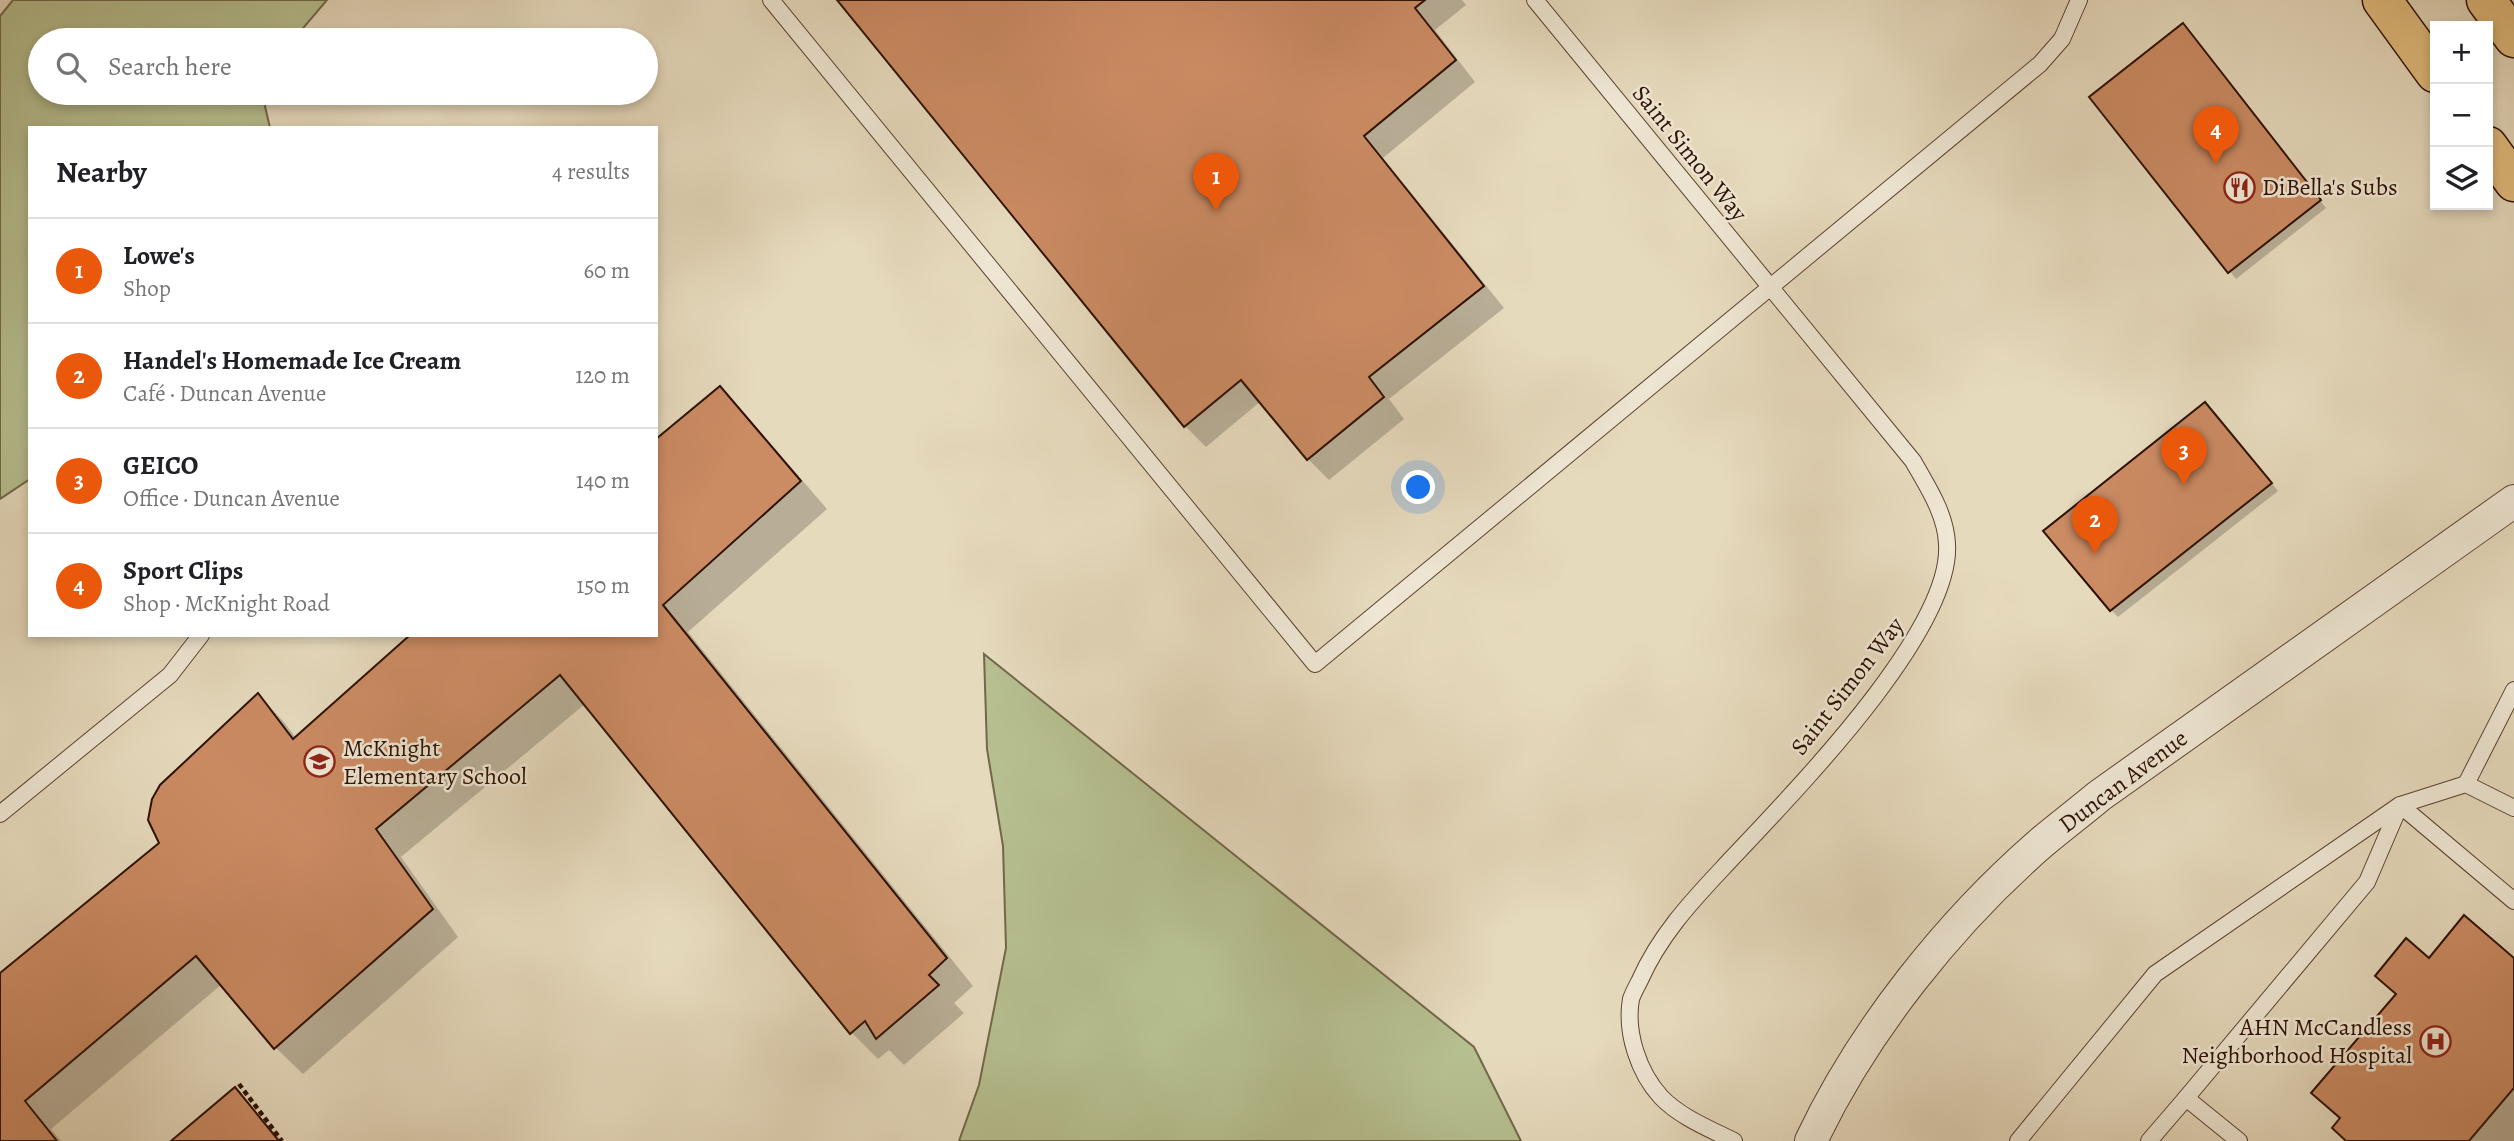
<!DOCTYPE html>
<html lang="en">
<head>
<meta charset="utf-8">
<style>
  :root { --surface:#fff; --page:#f2f2f2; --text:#202124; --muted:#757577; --line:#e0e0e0; --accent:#ea580c }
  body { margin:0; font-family:Alegreya,serif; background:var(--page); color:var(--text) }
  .controls { position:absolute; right:21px; top:21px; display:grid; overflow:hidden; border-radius:0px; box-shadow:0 4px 10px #0003 }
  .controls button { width:63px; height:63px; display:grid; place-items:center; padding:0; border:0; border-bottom:2px solid var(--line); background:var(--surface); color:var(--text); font:35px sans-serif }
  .you { position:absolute; left:1419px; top:488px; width:24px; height:24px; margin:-18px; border:5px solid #fff; border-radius:50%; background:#1a73e8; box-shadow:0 0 0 10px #1a73e833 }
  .badge { display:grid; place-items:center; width:46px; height:46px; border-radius:50%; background:var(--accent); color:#fff; font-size:23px; font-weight:700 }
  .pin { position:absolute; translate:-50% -58px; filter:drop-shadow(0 2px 4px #0008) }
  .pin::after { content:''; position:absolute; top:37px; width:24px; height:21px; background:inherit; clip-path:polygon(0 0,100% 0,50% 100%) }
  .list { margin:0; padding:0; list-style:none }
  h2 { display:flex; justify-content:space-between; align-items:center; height:91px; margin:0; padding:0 28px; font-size:30px }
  h2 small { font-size:23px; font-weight:400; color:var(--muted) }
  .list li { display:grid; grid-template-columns:46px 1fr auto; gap:21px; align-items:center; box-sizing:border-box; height:105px; padding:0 28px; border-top:2px solid var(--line) }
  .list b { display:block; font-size:26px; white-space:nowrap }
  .list p { margin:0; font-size:23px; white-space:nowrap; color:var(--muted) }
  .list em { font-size:23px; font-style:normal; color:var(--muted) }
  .icon { flex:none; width:38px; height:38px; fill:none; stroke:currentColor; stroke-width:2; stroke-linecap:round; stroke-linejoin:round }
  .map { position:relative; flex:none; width:2514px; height:1141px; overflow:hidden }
  .search { position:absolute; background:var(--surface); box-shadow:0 4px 10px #0003; left:28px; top:28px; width:630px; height:77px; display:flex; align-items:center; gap:18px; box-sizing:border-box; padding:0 24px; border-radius:38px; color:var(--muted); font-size:26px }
  .panel { position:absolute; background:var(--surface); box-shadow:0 4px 10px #0003; left:28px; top:126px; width:630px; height:511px; border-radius:0px }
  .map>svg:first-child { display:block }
  .green { fill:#b6bf90; stroke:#72684a; stroke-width:2 }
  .shadow { fill:#0003 }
  .building { fill:#cb8b63; stroke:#2e1104; stroke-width:2 }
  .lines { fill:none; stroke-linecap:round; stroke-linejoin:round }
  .lane-casing { stroke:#5c4332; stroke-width:18 }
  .street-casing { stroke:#5c4332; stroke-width:34 }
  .highway-casing { stroke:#2e1104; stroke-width:41 }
  .path { stroke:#2e1104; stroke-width:4.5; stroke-dasharray:5 3.5; stroke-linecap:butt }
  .lane { stroke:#efe7d4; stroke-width:16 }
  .street { stroke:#efe7d4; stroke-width:32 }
  .highway { stroke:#e3bd7e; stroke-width:38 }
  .labels { text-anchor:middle; stroke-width:5; stroke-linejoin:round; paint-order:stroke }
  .street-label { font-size:24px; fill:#2e1104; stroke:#efe7d4 }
  .poi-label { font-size:24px; fill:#2e1104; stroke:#efe7d4; text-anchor:start }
</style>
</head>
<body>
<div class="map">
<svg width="2514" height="1141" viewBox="0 0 2514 1141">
  <rect width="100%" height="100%" fill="#e6dabd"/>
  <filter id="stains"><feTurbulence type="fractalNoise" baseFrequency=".00286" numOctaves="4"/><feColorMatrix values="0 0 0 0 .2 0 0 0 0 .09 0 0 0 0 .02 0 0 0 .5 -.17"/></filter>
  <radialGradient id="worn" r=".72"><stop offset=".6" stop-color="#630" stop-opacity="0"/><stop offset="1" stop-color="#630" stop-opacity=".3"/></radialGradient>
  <!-- green -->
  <g class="green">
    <polygon points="13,0 327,0 293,40 40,40 40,93 262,93 270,128 30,128 30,479 0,499 0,16"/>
    <polygon points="984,654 1474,1047 1521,1141 959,1141 979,1085 1006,948 1003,846 987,749"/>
  </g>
  <!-- shadow -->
  <g class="shadow">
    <polygon points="839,0 1462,0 1466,5 1435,30 1475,82 1383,158 1504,308 1389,399 1404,419 1329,480 1308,459 1261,401 1206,447 1185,426"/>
    <polygon points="2189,32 2326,208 2236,279 2091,97"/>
    <polygon points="720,388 746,415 827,509 688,632 973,986 954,1003 964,1013 904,1065 889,1050 878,1059 852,1033 585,704 401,857 458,937 303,1074 276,1048 222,984 51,1129 61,1141 0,1141 0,975 161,843 258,695 284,722 296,738 656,635 656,442"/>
    <polygon points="2211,411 2278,491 2118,617 2111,610"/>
    <polygon points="2429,960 2514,960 2514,1141 2347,1141 2340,1120 2313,1093 2397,995 2377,976"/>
    <polygon points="235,1090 282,1141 173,1141"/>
  </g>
  <!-- building -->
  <g class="building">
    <polygon points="837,0 1425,0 1415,8 1456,60 1364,136 1484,286 1369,377 1384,397 1307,460 1241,380 1184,427"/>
    <polygon points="2183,23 2321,200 2228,273 2089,97"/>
    <polygon points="720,386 801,481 663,605 947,958 929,975 939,985 876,1039 865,1021 850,1034 560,675 376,829 433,909 274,1049 196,956 25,1101 57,1141 0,1141 0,973 159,843 148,820 152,799 160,785 258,693 293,739 410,635 656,635 656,439"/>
    <polygon points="2205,402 2272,483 2110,611 2043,531"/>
    <polygon points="2464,915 2514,958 2514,1088 2469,1141 2346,1141 2332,1128 2340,1118 2311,1093 2396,994 2375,976 2406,938 2429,958"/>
    <polygon points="235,1087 279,1141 171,1141"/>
  </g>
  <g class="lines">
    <defs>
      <g id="lane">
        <polyline points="771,0 1315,664 2040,64 2062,39 2079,0"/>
        <path d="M1535,0L1913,461C1927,486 1946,514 1947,544C1953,634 1783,803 1721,870C1689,904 1659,937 1640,980C1637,986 1633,993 1631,999C1625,1033 1639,1073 1661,1097C1680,1117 1710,1129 1734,1141"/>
        <polyline points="2466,784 2514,690"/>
        <polyline points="0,814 170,675 201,635"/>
        <polyline points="2186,1098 2367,882 2400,805 2514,901"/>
        <polyline points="2018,1141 2155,974 2400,805 2466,784 2514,808"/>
        <polyline points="2149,1141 2186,1098 2239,1141"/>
      </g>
      <path id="street" d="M1811,1141C1863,1031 1949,923 2041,843C2060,827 2080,812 2099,796L2514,501"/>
      <g id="highway">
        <polyline points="2382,0 2435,73"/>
        <polyline points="2486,0 2514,38"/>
        <polyline points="2488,146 2514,182"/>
      </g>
    </defs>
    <!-- lane casing -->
    <use href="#lane" class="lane-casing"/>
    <!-- street casing -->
    <use href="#street" class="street-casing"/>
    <!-- highway casing -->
    <use href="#highway" class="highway-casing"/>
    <!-- path -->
    <polyline class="path" points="239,1084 282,1141"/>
    <!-- lane -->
    <use href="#lane" class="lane"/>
    <!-- street -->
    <use href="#street" class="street"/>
    <!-- highway -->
    <use href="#highway" class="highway"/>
  </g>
  <!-- icons -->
  <defs>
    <symbol id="restaurant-ring" viewBox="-11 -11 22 22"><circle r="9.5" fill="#efe7d4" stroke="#8f2418" stroke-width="1.5"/><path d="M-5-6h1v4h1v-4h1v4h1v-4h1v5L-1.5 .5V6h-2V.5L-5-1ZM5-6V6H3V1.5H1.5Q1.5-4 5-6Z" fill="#8f2418"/></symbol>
    <symbol id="school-ring" viewBox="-11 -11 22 22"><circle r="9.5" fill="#efe7d4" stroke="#8f2418" stroke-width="1.5"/><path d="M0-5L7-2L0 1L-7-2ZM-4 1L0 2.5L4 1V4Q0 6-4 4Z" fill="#8f2418"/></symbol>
    <symbol id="hospital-ring" viewBox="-11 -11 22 22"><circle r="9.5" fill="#efe7d4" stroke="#8f2418" stroke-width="1.5"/><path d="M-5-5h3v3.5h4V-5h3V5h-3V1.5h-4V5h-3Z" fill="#8f2418"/></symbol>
  </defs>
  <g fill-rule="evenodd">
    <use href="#restaurant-ring" x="2222" y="170" width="35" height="35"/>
    <use href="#school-ring" x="302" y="744" width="35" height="35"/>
    <use href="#hospital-ring" x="2418" y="1024" width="35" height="35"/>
  </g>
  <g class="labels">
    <!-- street labels -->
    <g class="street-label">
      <text transform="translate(1690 153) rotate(51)" y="8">Saint Simon Way</text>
      <text transform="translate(1847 686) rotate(-52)" y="8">Saint Simon Way</text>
      <text transform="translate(2123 781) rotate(-37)" y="8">Duncan Avenue</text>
    </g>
    <!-- poi labels -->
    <g class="poi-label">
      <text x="2262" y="195">DiBella's Subs</text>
      <text x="343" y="756">McKnight<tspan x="343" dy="28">Elementary School</tspan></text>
      <text x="2412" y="1035" text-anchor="end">AHN McCandless<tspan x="2412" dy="28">Neighborhood Hospital</tspan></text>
    </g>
  </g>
  <rect width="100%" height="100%" filter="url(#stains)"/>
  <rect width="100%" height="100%" fill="url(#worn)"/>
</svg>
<div class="controls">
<button>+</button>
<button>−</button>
<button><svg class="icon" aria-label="layers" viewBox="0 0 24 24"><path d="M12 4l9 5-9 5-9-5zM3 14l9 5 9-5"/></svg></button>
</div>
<div class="you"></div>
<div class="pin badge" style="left:1216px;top:211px">1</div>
<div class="pin badge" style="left:2095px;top:554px">2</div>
<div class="pin badge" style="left:2184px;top:485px">3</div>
<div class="pin badge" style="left:2216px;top:164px">4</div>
<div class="search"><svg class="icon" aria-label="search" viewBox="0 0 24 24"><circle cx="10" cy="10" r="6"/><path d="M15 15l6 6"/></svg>Search here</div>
<section class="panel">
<h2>Nearby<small>4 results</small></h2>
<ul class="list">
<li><span class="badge">1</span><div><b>Lowe's</b><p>Shop</p></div><em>60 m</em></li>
<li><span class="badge">2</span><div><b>Handel's Homemade Ice Cream</b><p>Café · Duncan Avenue</p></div><em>120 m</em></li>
<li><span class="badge">3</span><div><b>GEICO</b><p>Office · Duncan Avenue</p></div><em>140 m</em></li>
<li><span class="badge">4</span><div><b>Sport Clips</b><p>Shop · McKnight Road</p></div><em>150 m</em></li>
</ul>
</section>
</div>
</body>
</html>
